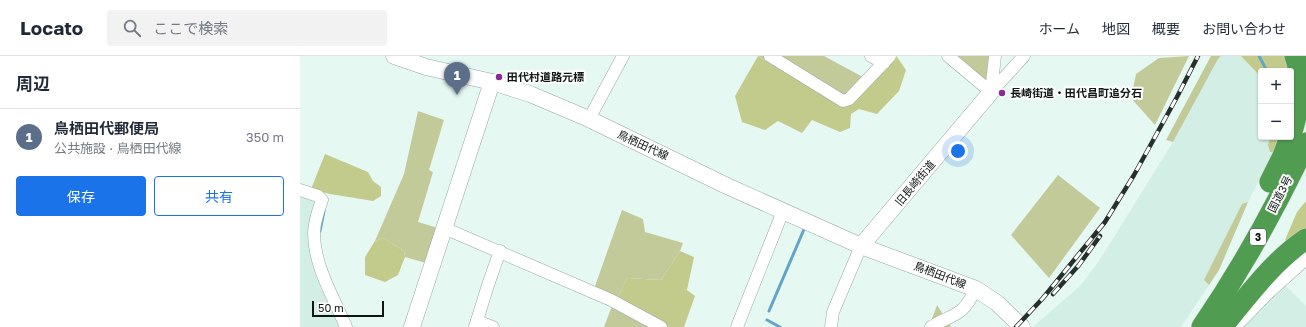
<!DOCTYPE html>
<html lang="ja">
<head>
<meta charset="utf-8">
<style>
  :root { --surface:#fff; --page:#f2f2f3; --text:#1f2937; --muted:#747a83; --line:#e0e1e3; --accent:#1a73e8 }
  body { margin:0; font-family:"Golos Text","Noto Sans JP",sans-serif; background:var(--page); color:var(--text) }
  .controls { position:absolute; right:12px; top:12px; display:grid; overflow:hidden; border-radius:4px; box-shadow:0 1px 3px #0004 }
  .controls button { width:36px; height:36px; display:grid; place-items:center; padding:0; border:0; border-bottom:1px solid var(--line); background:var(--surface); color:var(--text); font:20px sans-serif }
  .scale { position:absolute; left:12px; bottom:10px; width:72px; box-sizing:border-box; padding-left:4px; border:2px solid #0f1614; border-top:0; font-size:11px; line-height:14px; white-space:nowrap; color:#0f1614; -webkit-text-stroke:3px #fff; paint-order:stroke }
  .you { position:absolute; left:658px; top:95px; width:14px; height:14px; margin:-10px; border:3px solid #fff; border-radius:50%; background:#1a73e8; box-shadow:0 0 0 6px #1a73e833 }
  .badge { display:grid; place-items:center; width:26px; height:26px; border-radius:50%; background:var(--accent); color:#fff; font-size:13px; font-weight:700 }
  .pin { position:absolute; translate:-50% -33px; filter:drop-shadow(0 1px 2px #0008) }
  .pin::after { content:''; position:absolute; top:21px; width:14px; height:12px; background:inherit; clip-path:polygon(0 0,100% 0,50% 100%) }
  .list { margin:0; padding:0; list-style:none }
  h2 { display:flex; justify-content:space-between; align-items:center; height:52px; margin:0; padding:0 16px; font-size:17px }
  h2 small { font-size:13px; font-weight:400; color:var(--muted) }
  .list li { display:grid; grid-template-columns:26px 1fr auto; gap:12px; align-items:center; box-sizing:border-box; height:56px; padding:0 16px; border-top:1px solid var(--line) }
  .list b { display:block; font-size:15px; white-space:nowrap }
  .list p { margin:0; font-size:13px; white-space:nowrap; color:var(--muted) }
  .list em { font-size:13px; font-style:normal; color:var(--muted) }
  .actions { display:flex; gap:8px; padding:12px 16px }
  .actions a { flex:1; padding:9px 0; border:1px solid var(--accent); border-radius:4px; text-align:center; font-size:14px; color:var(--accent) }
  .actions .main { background:var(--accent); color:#fff }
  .icon { flex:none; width:22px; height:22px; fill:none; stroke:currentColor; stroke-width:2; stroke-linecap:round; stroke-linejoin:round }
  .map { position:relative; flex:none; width:1006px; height:271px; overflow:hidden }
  header { display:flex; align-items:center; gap:24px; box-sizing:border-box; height:56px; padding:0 20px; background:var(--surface); border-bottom:1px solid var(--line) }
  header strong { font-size:19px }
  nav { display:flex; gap:22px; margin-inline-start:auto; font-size:14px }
  .search { width:280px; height:36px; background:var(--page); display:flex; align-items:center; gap:10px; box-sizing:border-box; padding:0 14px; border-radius:4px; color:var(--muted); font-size:15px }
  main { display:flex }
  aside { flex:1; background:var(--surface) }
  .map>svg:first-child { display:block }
  .built { fill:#d3eee5 }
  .green { fill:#c3ca99 }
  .forest { fill:#c3cb8c }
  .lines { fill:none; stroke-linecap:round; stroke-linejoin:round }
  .stream { stroke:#64a5c7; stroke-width:3 }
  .street-casing { stroke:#98a9a3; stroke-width:13 }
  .secondary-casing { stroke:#98a9a3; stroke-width:17 }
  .highway-casing { stroke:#d4d5d5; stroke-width:22 }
  .street { stroke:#fff; stroke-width:12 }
  .secondary { stroke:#fff; stroke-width:16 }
  .highway { stroke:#509d51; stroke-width:21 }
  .rail-casing { stroke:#272f2c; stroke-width:4.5 }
  .rail { stroke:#fff; stroke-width:3; stroke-dasharray:9; stroke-linecap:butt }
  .poi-dot { fill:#882b96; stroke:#fff; stroke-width:1.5 }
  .labels { text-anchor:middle; stroke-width:4; stroke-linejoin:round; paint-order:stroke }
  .shield { fill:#fff; stroke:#575c5a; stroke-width:1 }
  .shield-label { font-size:10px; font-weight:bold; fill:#0f1614 }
  .poi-label { font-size:11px; font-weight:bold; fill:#0f1614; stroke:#fff; text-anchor:start }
  .street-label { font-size:11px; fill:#0f1614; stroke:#fff }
</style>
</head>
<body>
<header>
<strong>Locato</strong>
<div class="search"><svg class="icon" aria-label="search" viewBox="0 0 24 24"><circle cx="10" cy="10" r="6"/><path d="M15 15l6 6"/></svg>ここで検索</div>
<nav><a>ホーム</a><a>地図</a><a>概要</a><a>お問い合わせ</a></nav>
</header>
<main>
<aside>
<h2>周辺<small></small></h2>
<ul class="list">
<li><span class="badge" style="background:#5c6f8a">1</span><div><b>鳥栖田代郵便局</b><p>公共施設 · 鳥栖田代線</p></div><em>350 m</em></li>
</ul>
<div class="actions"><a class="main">保存</a><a>共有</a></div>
</aside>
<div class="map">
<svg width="1006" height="271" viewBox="0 0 1006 271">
  <rect width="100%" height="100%" fill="#e6f8f2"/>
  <!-- built -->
  <g class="built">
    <polygon points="921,0 941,0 961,21 961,81 970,81 968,89 974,96 948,146 919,214 881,271 734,271 734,270 781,229 799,205 873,86 918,3"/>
    <polygon points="0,139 13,143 15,150 11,165 41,271 0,271"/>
    <polygon points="984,228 1006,250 1006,271 941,271"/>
  </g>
  <!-- green -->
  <g class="green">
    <polygon points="458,0 524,0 572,26 542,48"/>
    <polygon points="654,0 690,0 685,27"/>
    <polygon points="889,0 855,69 831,42 836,18 859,2"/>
    <polygon points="911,0 921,0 918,3 873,86 866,84"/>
    <polygon points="118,55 144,64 129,114 133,116 118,166 138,172 126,207 105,201 104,195 83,182 75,185 104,118"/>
    <polygon points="758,119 800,152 749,222 711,179"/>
    <polygon points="948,146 919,214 909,229 904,224 942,148"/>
    <polygon points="322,154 343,163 345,176 383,187 380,195 361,224 327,222 317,243 294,233"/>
    <polygon points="637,249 651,271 629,271"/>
    <polygon points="312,250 352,271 304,271"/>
  </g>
  <!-- forest -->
  <g class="forest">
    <polygon points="458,0 542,48 551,46 597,1 606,14 599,35 577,58 559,53 551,58 550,72 540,76 512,64 502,77 478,65 465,74 442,66 435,40"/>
    <polygon points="941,0 986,0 988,15 961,15 961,21"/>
    <polygon points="970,81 979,81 974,96 970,96 968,89"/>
    <polygon points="25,98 68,116 73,125 81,131 81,140 73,145 30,138 11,133"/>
    <polygon points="1006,145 1006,174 989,188 985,184 997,156"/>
    <polygon points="83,182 104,195 105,201 98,219 85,226 65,219 65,201 75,185"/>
    <polygon points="380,195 394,201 387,234 395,240 384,271 368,271 317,243 327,222 361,224"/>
  </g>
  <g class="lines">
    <!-- stream -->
    <g class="stream">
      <polyline points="959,0 967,15"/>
      <polyline points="20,175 24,155"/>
      <polyline points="469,255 505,171"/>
      <polyline points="467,264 480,271"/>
    </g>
    <defs>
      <g id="street">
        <polyline points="470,0 543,45 549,43 590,0"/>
        <polyline points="571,0 584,7"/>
        <polyline points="648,0 691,36"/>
        <polyline points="691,36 724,0"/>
        <polyline points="691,36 695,0"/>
        <polyline points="289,63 323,0"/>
        <path d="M0,134L18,140L22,144C18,155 14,166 14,177C14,210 34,242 46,271"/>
        <polyline points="144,172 311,244 361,271"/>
        <polyline points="177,265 193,271"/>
        <polyline points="925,267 938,268 967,238 1006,203"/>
        <polyline points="175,271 188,229 200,195"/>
        <polyline points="437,271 483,155"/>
        <polyline points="531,271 533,256 561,190"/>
        <path d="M631,271C640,265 650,262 659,256C667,251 672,240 676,233"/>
      </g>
      <g id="secondary">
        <polyline points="94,0 126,11 192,26 230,38 289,63 427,130 561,190 676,233 697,247 722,271"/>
        <polyline points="561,190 691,36"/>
        <polyline points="112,271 192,26"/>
      </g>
      <g id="highway">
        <path d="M991,79C999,53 1004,26 995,0"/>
        <polyline points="970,126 983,100 990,81"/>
        <path d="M902,271C942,212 976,151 1006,87"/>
        <path d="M922,271C948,240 972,206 1006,183"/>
      </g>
    </defs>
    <!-- street casing -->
    <use href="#street" class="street-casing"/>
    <!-- secondary casing -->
    <use href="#secondary" class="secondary-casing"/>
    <!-- highway casing -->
    <use href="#highway" class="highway-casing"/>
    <!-- street -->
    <use href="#street" class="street"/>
    <!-- secondary -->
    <use href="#secondary" class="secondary"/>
    <!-- highway -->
    <use href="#highway" class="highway"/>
    <defs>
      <g id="rail">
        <polyline points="753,238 779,209 800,180"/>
        <polyline points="716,271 743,242 805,166 834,119 877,41 898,0"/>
      </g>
    </defs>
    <!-- rail casing -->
    <use href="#rail" class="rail-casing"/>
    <!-- rail -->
    <use href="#rail" class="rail"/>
  </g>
  <!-- markers -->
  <g class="poi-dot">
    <circle cx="199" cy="21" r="4"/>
    <circle cx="702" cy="37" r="4"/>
  </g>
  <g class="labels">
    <!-- shield labels -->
    <rect class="shield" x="950" y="173" width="16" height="16" rx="3"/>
    <g class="shield-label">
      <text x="958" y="185">3</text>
    </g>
    <!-- poi labels -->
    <g class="poi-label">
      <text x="207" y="25">田代村道路元標</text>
      <text x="710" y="41">長崎街道・田代昌町追分石</text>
    </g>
    <!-- street labels -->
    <g class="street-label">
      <text transform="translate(343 89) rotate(25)" y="4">鳥栖田代線</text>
      <text transform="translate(615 127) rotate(-50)" y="4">旧長崎街道</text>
      <text transform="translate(980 138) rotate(-63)" y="4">国道3号</text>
      <text transform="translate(640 219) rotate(21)" y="4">鳥栖田代線</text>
    </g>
  </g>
</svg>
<div class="controls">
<button>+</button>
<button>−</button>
</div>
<div class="scale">50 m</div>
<div class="you"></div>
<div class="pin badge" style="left:157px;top:39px;background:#5c6f8a">1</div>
</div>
</main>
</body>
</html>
